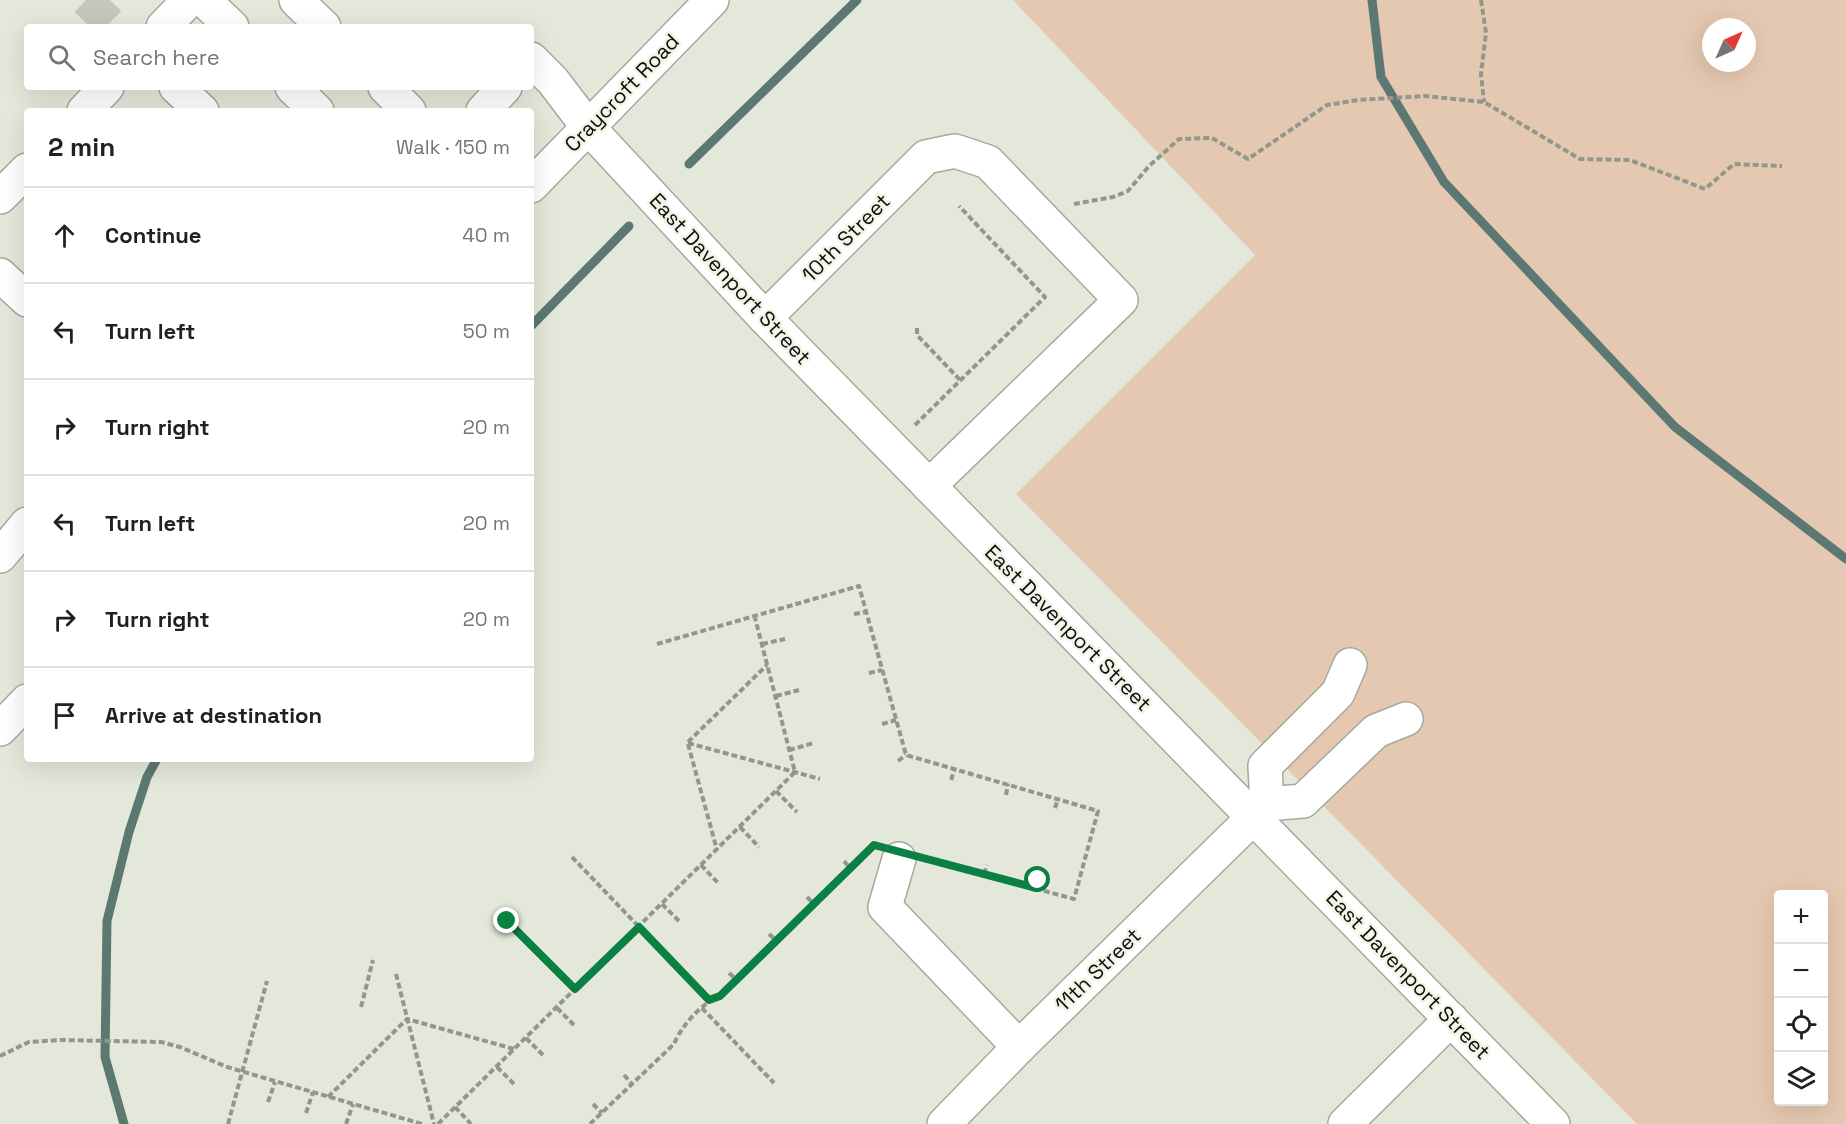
<!DOCTYPE html>
<html lang="en">
<head>
<meta charset="utf-8">
<style>
  :root { --surface:#fff; --page:#f6f6f6; --text:#202124; --muted:#757577; --line:#e0e0e0 }
  body { margin:0; font-family:"Space Grotesk",sans-serif; background:var(--page); color:var(--text) }
  .controls { position:absolute; right:18px; bottom:18px; display:grid; overflow:hidden; border-radius:6px; box-shadow:0 6px 24px #0002 }
  .controls button { width:54px; height:54px; display:grid; place-items:center; padding:0; border:0; border-bottom:2px solid var(--line); background:var(--surface); color:var(--text); font:30px sans-serif }
  .compass { position:absolute; left:1702px; top:18px; width:54px; height:54px; border-radius:50%; background:var(--surface); box-shadow:0 6px 24px #0002; rotate:45deg }
  .stop { position:absolute; width:18px; height:18px; margin:-14px; border:4px solid #0b8043; border-radius:50%; background:#fff }
  .stop.end { background:#0b8043; border-color:#fff; box-shadow:0 2px 6px #0008 }
  .list { margin:0; padding:0; list-style:none }
  h2 { display:flex; justify-content:space-between; align-items:center; height:78px; margin:0; padding:0 24px; font-size:26px }
  h2 small { font-size:20px; font-weight:400; color:var(--muted) }
  .list li { display:grid; grid-template-columns:39px 1fr auto; gap:18px; align-items:center; box-sizing:border-box; height:96px; padding:0 24px; border-top:2px solid var(--line) }
  .list b { display:block; font-size:22px; white-space:nowrap }
  .list em { font-size:20px; font-style:normal; color:var(--muted) }
  .icon { flex:none; width:33px; height:33px; fill:none; stroke:currentColor; stroke-width:2; stroke-linecap:round; stroke-linejoin:round }
  .map { position:relative; flex:none; width:1846px; height:1124px; overflow:hidden }
  .search { position:absolute; background:var(--surface); box-shadow:0 6px 24px #0002; left:24px; top:24px; width:510px; height:66px; display:flex; align-items:center; gap:15px; box-sizing:border-box; padding:0 21px; border-radius:6px; color:var(--muted); font-size:22px }
  .panel { position:absolute; background:var(--surface); box-shadow:0 6px 24px #0002; left:24px; top:108px; width:510px; height:654px; border-radius:6px }
  .map>svg:first-child { display:block }
  .green { fill:#e5c8b1; fill-rule:evenodd }
  .lines { fill:none; stroke-linecap:round; stroke-linejoin:round }
  .stream { stroke:#5b7972; stroke-width:9 }
  .minor-tunnel { stroke:#c4c7bb; stroke-width:33; stroke-dasharray:33 16; stroke-linecap:butt }
  .minor-casing { stroke:#a6a99c; stroke-width:36 }
  .path { stroke:#93968c; stroke-width:4; stroke-dasharray:6 3; stroke-linecap:butt }
  .minor { stroke:#fff; stroke-width:33 }
  .route { stroke:#0b8043; stroke-width:8 }
  .labels { text-anchor:middle; stroke-width:5; stroke-linejoin:round; paint-order:stroke }
  .street-label { font-size:21px; fill:#0e0f0b; stroke:#f1f5e7 }
</style>
</head>
<body>
<div class="map">
<svg width="1846" height="1124" viewBox="0 0 1846 1124">
  <rect width="100%" height="100%" fill="#e4e8da"/>
  <!-- green -->
  <path class="green" d="M1013,0H1846V1124H1637L1016,494L1255,255ZM1711,27H1747V63H1711ZM1778,894H1824V1102H1778Z"/>
  <g class="lines">
    <!-- stream -->
    <g class="stream">
      <polyline points="1372,0 1381,77 1444,182 1675,427 1846,559"/>
      <polyline points="689,164 857,0"/>
      <polyline points="531,326 629,226"/>
      <polyline points="124,1124 105,1057 107,921 129,832 147,777 157,759"/>
    </g>
    <!-- minor-tunnel -->
    <polyline class="minor-tunnel" points="86,0 114,27"/>
    <defs>
      <g id="minor">
        <polyline points="204,0 232,27"/>
        <polyline points="296,0 324,27"/>
        <polyline points="163,27 189,0"/>
        <polyline points="531,59 553,81 588,127 765,318 1553,1124"/>
        <polyline points="176,87 202,111"/>
        <polyline points="292,87 317,111"/>
        <polyline points="385,87 409,111"/>
        <polyline points="84,111 107,87"/>
        <polyline points="483,111 505,87"/>
        <polyline points="531,186 712,0"/>
        <polyline points="0,197 27,170"/>
        <polyline points="0,275 27,300"/>
        <polyline points="765,318 926,157 955,151 988,162 1121,300 929,486"/>
        <polyline points="0,556 27,524"/>
        <polyline points="1350,665 1338,693 1265,766 1267,804 1303,801 1376,731 1406,719"/>
        <polyline points="0,729 27,701"/>
        <polyline points="899,859 885,907 1019,1047"/>
        <polyline points="944,1124 1019,1047 1267,804"/>
        <polyline points="1345,1124 1451,1019"/>
      </g>
    </defs>
    <!-- minor casing -->
    <use href="#minor" class="minor-casing"/>
    <!-- path -->
    <g class="path">
      <polyline points="1481,0 1486,33 1481,74 1484,102"/>
      <polyline points="1074,204 1113,197 1128,191 1149,166 1179,139 1212,138 1248,159 1327,105 1358,100 1425,96 1484,102 1580,159 1630,160 1705,189 1734,164 1782,166"/>
      <polyline points="917,328 917,335 960,380"/>
      <polyline points="915,425 1045,297 959,206"/>
      <polyline points="854,614 866,612"/>
      <polyline points="657,644 859,586 906,755 1098,811 1074,899 930,860"/>
      <polyline points="762,644 785,639"/>
      <polyline points="869,673 882,670"/>
      <polyline points="776,696 799,690"/>
      <polyline points="882,724 896,720"/>
      <polyline points="688,742 767,665"/>
      <polyline points="688,743 820,779"/>
      <polyline points="688,744 717,850"/>
      <polyline points="789,750 814,743"/>
      <polyline points="898,761 906,755"/>
      <polyline points="951,780 955,768"/>
      <polyline points="776,791 797,812"/>
      <polyline points="1006,795 1008,784"/>
      <polyline points="1055,808 1058,799"/>
      <polyline points="740,827 759,847"/>
      <polyline points="572,857 709,1000"/>
      <polyline points="844,861 851,869"/>
      <polyline points="701,865 719,884"/>
      <polyline points="984,874 987,865"/>
      <polyline points="807,897 814,904"/>
      <polyline points="662,904 679,921"/>
      <polyline points="507,921 575,989"/>
      <polyline points="769,934 777,941"/>
      <polyline points="729,973 737,980"/>
      <polyline points="396,974 434,1124"/>
      <polyline points="361,1007 373,960"/>
      <polyline points="557,1008 575,1026"/>
      <polyline points="702,1008 774,1083"/>
      <polyline points="526,1038 544,1056"/>
      <polyline points="0,1056 29,1042 61,1040 161,1042 180,1047 227,1067 422,1124"/>
      <polyline points="497,1067 514,1084"/>
      <polyline points="624,1075 632,1084"/>
      <polyline points="328,1097 407,1019 514,1049"/>
      <polyline points="268,1102 275,1082"/>
      <polyline points="593,1104 602,1113"/>
      <polyline points="455,1107 471,1124"/>
      <polyline points="306,1113 313,1092"/>
      <polyline points="228,1124 267,981"/>
      <polyline points="346,1124 353,1104"/>
      <polyline points="438,1124 795,772 755,618"/>
      <path d="M590,1124L674,1044C682,1025 701,1004 720,996L865,855"/>
    </g>
    <!-- minor -->
    <use href="#minor" class="minor"/>
  </g>
  <g class="lines">
    <!-- route -->
    <polyline class="route" points="507,921 575,989 639,927 709,1000 720,996 874,845 1036,888 1038,880"/>
  </g>
  <g class="labels">
    <!-- street labels -->
    <g class="street-label">
      <text transform="translate(622 93) rotate(-46)" y="7">Craycroft Road</text>
      <text transform="translate(846 238) rotate(-45)" y="7">10th Street</text>
      <text transform="translate(730 279) rotate(47)" y="7">East Davenport Street</text>
      <text transform="translate(1068 628) rotate(45)" y="7">East Davenport Street</text>
      <text transform="translate(1098 970) rotate(-44)" y="7">11th Street</text>
      <text transform="translate(1408 975) rotate(46)" y="7">East Davenport Street</text>
    </g>
  </g>
</svg>
<div class="controls">
<button>+</button>
<button>−</button>
<button><svg class="icon" aria-label="locate" viewBox="0 0 24 24"><circle cx="12" cy="12" r="6"/><path d="M12 2v4M12 18v4M2 12h4M18 12h4"/></svg></button>
<button><svg class="icon" aria-label="layers" viewBox="0 0 24 24"><path d="M12 4l9 5-9 5-9-5zM3 14l9 5 9-5"/></svg></button>
</div>
<svg class="compass" viewBox="-18 -18 36 36"><path d="M0-13l5 13h-10z" fill="#e53935"/><path d="M0 13l5-13h-10z" fill="#757577"/></svg>
<div class="stop" style="left:1038px;top:880px"></div>
<div class="stop end" style="left:507px;top:921px"></div>
<div class="search"><svg class="icon" aria-label="search" viewBox="0 0 24 24"><circle cx="10" cy="10" r="6"/><path d="M15 15l6 6"/></svg>Search here</div>
<section class="panel">
<h2>2 min<small>Walk · 150 m</small></h2>
<ul class="list">
<li><svg class="icon" aria-label="ahead" viewBox="0 0 24 24"><path d="M12 20V5M6 11l6-6 6 6"/></svg><div><b>Continue</b></div><em>40 m</em></li>
<li><svg class="icon" aria-label="left" viewBox="0 0 24 24"><path d="M17 20v-9H6M10 6l-5 5 5 5"/></svg><div><b>Turn left</b></div><em>50 m</em></li>
<li><svg class="icon" aria-label="right" viewBox="0 0 24 24"><path d="M7 20v-9h11M14 6l5 5-5 5"/></svg><div><b>Turn right</b></div><em>20 m</em></li>
<li><svg class="icon" aria-label="left" viewBox="0 0 24 24"><path d="M17 20v-9H6M10 6l-5 5 5 5"/></svg><div><b>Turn left</b></div><em>20 m</em></li>
<li><svg class="icon" aria-label="right" viewBox="0 0 24 24"><path d="M7 20v-9h11M14 6l5 5-5 5"/></svg><div><b>Turn right</b></div><em>20 m</em></li>
<li><svg class="icon" aria-label="arrive" viewBox="0 0 24 24"><path d="M6 21V4h12l-3 4 3 4H6"/></svg><div><b>Arrive at destination</b></div></li>
</ul>
</section>
</div>
</body>
</html>
